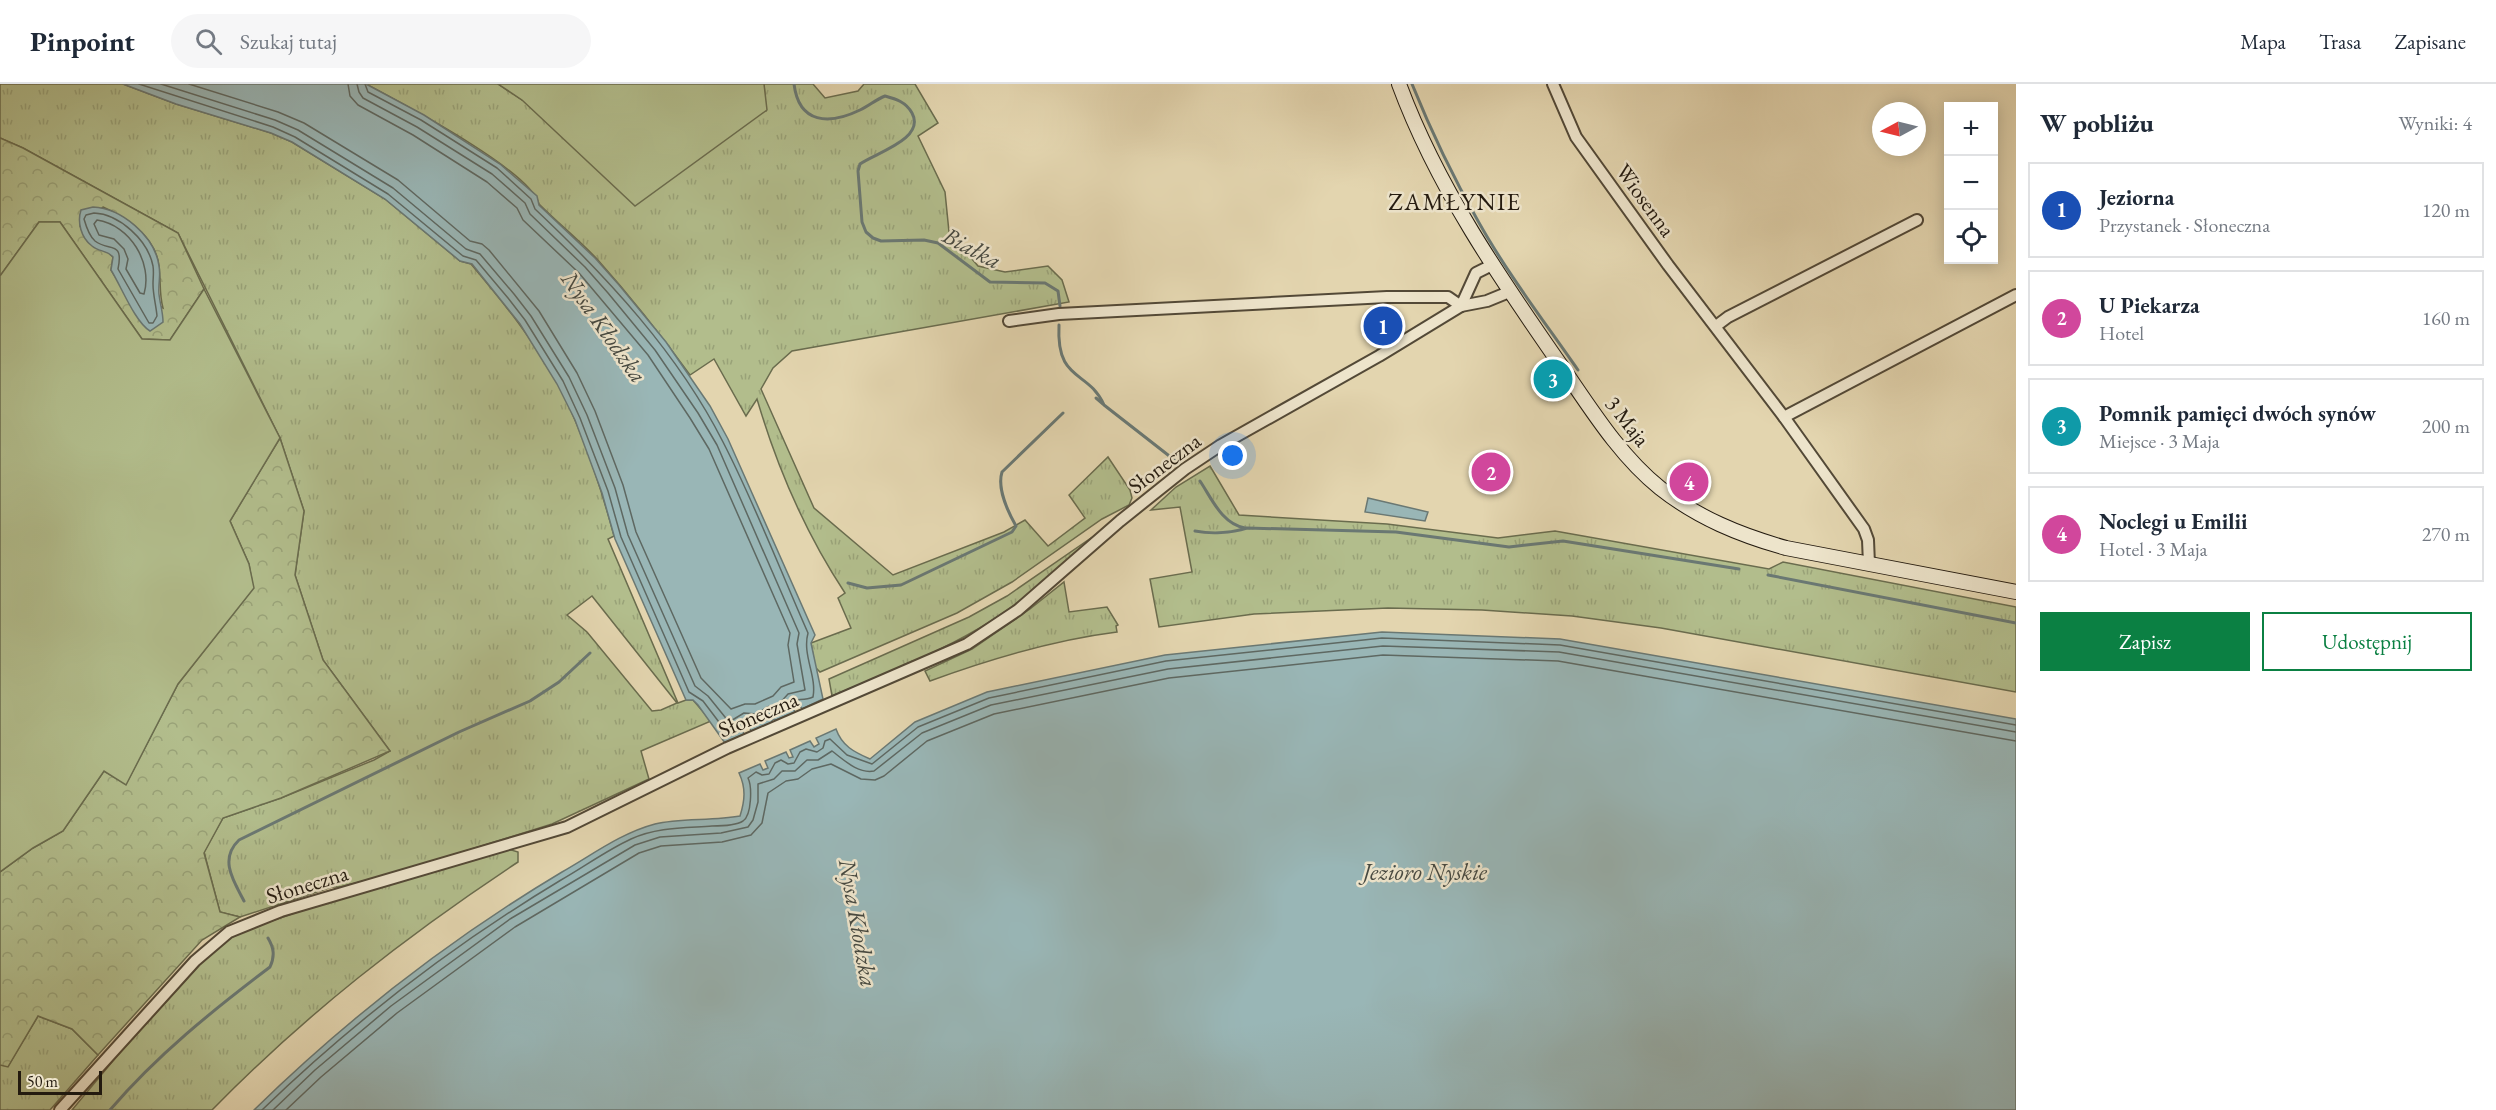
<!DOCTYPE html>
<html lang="pl">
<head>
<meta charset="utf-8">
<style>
  :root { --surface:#fff; --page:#f6f6f7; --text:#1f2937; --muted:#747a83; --line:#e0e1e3; --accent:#0b8043 }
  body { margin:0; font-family:"EB Garamond",serif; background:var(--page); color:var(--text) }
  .controls { position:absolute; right:18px; top:18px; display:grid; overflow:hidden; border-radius:0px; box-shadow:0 3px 15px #0003 }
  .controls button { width:54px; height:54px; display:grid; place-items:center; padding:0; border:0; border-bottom:2px solid var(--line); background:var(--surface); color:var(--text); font:30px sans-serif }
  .compass { position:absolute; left:1872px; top:18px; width:54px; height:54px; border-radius:50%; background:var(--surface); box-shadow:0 3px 15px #0003; rotate:263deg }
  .scale { position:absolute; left:18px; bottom:15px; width:84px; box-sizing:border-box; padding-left:6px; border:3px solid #231a0f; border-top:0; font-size:16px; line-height:21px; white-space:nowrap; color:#231a0f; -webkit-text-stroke:4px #ede4cb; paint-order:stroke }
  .you { position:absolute; left:1233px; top:372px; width:21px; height:21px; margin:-15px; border:4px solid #fff; border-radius:50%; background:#1a73e8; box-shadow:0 0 0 9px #1a73e833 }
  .badge { display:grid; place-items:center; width:39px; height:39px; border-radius:50%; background:var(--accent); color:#fff; font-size:20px; font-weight:700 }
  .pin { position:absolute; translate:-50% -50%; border:3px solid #fff; box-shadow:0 2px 6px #0006 }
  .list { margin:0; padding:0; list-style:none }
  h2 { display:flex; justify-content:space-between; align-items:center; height:78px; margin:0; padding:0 24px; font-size:26px }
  h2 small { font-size:20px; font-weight:400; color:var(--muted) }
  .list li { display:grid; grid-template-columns:39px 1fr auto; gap:18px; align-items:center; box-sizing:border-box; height:96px; margin:0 12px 12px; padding:0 12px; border:2px solid var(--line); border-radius:0px }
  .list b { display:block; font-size:22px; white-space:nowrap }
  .list p { margin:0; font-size:20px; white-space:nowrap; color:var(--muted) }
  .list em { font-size:20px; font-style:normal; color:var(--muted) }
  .actions { display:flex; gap:12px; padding:18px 24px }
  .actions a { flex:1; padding:14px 0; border:2px solid var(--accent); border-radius:0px; text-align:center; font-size:21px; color:var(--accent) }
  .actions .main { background:var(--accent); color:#fff }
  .icon { flex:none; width:33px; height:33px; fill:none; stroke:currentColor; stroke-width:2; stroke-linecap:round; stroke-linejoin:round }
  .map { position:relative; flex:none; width:2016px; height:1026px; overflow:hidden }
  header { display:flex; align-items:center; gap:36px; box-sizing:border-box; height:84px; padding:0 30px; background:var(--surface); border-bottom:2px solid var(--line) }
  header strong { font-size:28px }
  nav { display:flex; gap:33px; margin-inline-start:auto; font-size:21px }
  .search { width:420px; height:54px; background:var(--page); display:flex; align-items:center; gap:15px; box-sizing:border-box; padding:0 21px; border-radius:33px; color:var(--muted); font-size:22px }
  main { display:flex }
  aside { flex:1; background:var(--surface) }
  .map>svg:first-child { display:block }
  .grass { fill:url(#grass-tufts); stroke:#6a6c4e; stroke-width:1.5; fill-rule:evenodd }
  .forest { fill:url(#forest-crowns); stroke:#6a6c4e; stroke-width:1.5; fill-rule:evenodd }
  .green { fill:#b2bd8c; stroke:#6a6c4e; stroke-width:1.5 }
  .water { fill:#99b6b6; stroke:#6a7873; stroke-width:1.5 }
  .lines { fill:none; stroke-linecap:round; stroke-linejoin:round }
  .shore { stroke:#5e6862; stroke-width:1.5 }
  .stream { stroke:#6a7873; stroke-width:3 }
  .street-casing { stroke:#534937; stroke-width:14 }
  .secondary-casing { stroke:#231a0f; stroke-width:16 }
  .street { stroke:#ede4cb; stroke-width:10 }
  .secondary { stroke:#ede4cb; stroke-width:14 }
  .labels { text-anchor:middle; stroke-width:5; stroke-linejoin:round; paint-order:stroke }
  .street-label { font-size:22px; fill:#231a0f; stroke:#ede4cb }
  .neighbourhood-label { font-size:24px; letter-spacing:1.5px; fill:#231a0f; stroke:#ede4cb }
  .water-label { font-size:24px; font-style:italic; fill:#464941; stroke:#ede4cb }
</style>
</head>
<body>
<header>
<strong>Pinpoint</strong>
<div class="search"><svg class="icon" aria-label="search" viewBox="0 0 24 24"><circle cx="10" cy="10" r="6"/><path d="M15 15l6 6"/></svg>Szukaj tutaj</div>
<nav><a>Mapa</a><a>Trasa</a><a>Zapisane</a></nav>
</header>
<main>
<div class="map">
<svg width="2016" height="1026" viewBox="0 0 2016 1026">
  <defs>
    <pattern id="grass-tufts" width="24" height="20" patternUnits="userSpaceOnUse" patternTransform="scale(1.5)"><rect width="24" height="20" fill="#b2bd8c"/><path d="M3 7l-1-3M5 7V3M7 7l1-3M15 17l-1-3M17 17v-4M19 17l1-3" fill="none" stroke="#99a278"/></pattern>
    <pattern id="forest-crowns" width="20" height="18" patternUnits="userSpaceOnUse" patternTransform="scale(1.5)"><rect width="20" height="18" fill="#b2bd8c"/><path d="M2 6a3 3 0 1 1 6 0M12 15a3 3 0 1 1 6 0" fill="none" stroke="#99a278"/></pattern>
  </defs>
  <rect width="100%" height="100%" fill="#e3d5af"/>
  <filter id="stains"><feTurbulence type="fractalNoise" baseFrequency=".00333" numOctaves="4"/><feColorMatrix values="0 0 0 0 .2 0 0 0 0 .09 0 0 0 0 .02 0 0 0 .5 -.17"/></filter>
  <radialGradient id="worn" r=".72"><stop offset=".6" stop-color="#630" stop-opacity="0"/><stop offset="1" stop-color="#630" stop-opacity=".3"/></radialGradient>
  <!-- grass -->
  <g class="grass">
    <path d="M0,0H123L176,20L271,49L292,58L385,115L460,177L471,180C503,218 534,256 558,300C583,348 600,400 614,452L608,455L678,619L686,616H693L711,637L641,667L649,695L552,740L395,789L340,803H332L240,833L220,828L204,768L223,734L281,714L374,676L390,667L323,576L295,491L304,427L280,354L178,149L23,64L0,54ZM592,512L677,619L661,626L652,627L587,548L567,531Z"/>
    <path d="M366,0H498L522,16L766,27L764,0H813L825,14L858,7L864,0H915L938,39L918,52L945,108L949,148L978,182L1005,188L1048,182L1062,196L1069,218L792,267L773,284L761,305L814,424L893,491L1004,448L1025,436L1048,462L1085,434L1069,411L1108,373L1130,406L1132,414L1129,421L1102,435L1012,498L957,529L820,588L815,583L811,559L851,544L838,514L845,509C806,450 777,383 757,315L746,332L714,275L690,291C661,251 630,212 597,175C579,156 558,139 539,120C530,86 401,19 366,0Z"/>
    <polygon points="1210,382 1239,431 1387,440 1498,454 1555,447 1769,485 1783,478 2016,523 2016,608 1661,544 1572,532 1482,526 1388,524 1254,530 1159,543 1150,495 1192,488 1180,423 1151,426 1176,403"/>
    <path d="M1104,445C1064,479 1024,519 978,545C932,572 881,591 832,612L829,595L969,533L1007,512Z"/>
    <path d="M1064,498L1069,528L1107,523L1118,541L1116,542L1117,548C1053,556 990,575 930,597L925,587L972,565L1030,525Z"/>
    <path d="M508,765L518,768V778C406,852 306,930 212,1026H72L117,972L200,880L230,854L254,843L306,825Z"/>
    <polygon points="38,932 72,945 98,971 50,1026 0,1026 0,981 8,982"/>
  </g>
  <!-- forest -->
  <g class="forest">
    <path d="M0,54L23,64L178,149L204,205L170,256L142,255L60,138H39L0,192ZM103,123C128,134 156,154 159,182C161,197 159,210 163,224L118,197L111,186L113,173C98,157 92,172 80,142Z"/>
    <polygon points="280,354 304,427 295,491 323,576 390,667 281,714 223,734 204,769 220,828 240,833 202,856 98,971 72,945 38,932 8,983 0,981 0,788 33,764 63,747 104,687 126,700 178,600 253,504 249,480 230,437"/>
  </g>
  <!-- green -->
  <g class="green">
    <polygon points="498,0 764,0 767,26 635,122 522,16"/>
    <polygon points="39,138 60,138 142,255 170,256 204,205 280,354 230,437 249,480 254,504 178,600 126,701 104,687 63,747 33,764 0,788 0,192"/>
  </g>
  <!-- water -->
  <g class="water">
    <polygon points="123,0 366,0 424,31 500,80 537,112 539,121 595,174 619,201 666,258 710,322 728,355 815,551 811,559 823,615 802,625 799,620 793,623 795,628 776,636 773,635 771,639 751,647 749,642 742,645 744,650 725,659 698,621 693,616 686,616 615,455 602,409 575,336 557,300 520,240 472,180 460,177 385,115 292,58 271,49 176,20"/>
    <path d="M93,123C121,124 155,152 159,182C161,191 158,201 159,210C160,220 163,228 163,238L150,247C135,238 121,202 111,186L113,173C107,166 99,168 92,162C81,154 77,138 81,126Z"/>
    <polygon points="1368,414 1428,428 1425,437 1365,428"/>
    <path d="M1382,548L1560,555L2016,635V1026H254C347,935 450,855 562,788C592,771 621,749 655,740C679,734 713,737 740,732C745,716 746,704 739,689L760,680L763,686L768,684L765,677L786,668L789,674L793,673L790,666L810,657L814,663L819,660L816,654L836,645C842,662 854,668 870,675L915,638L987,608L1165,571Z"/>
  </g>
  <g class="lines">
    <!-- shore -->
    <g class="shore">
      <path d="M139,0L273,43L295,53L388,110L463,172L476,176L508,214L525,236L563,297L580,334L608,407L621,453L689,608L703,617L728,650C741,646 737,632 756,639L770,630L785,625C792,610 801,619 813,613C817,592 802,571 808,549C780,486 755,420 723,358C678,269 607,193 535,125L531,115L497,84L421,36L368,8L365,0"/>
      <polyline points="161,0 275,36 298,46 393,104 466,165 480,170 514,210 531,232 569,293 587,331 615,404 628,451 695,602 708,612 729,638 744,629 757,630 767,623 779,620 788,610 805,606 797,560 799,549 717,361 698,329 655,266 608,209 585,183 530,130 525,119 492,90 417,43 363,14 359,8 357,0"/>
      <polyline points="189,0 278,28 304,39 398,96 470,157 482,160 489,166 539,227 577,289 595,327 623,401 636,448 701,594 731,625 745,620 755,620 773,612 781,603 794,598 788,561 790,549 709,365 690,334 648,271 579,189 523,136 517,124 487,98 413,51 358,21 350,12 348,0"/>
      <path d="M94,129C119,130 148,156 153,182C154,188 153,194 153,200C153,211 156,221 157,232L153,239H149L118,185C124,156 109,168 95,157C89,152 86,142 84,135L86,131Z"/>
      <path d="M97,136C130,141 153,179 144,210L140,209L126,185L128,175L124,165L114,155L99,151L94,140Z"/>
      <path d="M262,1026C353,938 453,861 561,796C584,783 607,766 631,755C657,743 685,744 712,742C720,742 735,742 743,737C752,731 752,702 748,694L756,688L762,691L769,690L775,679L781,676L788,680L794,679L800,668L806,665L817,668L823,664L825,657L830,655L847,671L872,680L918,643L989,614L1166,577L1382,554L1560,561L2016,641"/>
      <path d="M273,1026L315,986L391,922L510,835L635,761L660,753L721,749L748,743L753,736L758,718V700L774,695L782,687H795L807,676H818L832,667C844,676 858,690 874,687L922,649L991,621L1168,585L1383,562L1559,568L2016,648"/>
      <polyline points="286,1026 321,993 397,929 515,843 639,769 661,762 722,758 751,751 762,739 768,709 786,697 798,695 812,685 831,680 861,695 875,696 884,692 927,657 994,630 1169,594 1383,571 1558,577 2016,657"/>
    </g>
    <!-- stream -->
    <g class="stream">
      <path d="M794,0C799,40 829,41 860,26C869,22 875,16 885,12C896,15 906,18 912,29C926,55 875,69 860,80L858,87L862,138L866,148L873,154L881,157L924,156L938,159L990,198L1045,199L1058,207L1060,222"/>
      <path d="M1412,0C1431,47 1453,93 1478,137C1507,189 1544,237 1578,286"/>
      <path d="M1059,241C1056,299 1088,285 1104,321L1177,378"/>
      <polyline points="1096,314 1103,320"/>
      <path d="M1200,397C1212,415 1222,440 1245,444"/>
      <path d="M1195,447C1211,450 1231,449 1247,444L1396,448L1509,463L1563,457L1739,485"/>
      <polyline points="1768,491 2016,539"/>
      <path d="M848,499L867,504L901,501L1012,448L1016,442C1008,428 997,404 1002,388L1063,329"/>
      <path d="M244,817C233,796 219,775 239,756L459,648L530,617L559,598L590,569"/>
      <path d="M110,1026C157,971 212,927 270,883C275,872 274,864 268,854"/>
    </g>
    <defs>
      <g id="street">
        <polyline points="1553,0 1576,53 1668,181 1784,333 1864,445 1868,456 1869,480"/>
        <polyline points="1461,222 1476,189 1492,181"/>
        <polyline points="1009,237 1059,230 1387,213 1448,213 1461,222"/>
        <polyline points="1716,242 1728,233 1917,136"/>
        <polyline points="1784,333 2016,211"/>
        <polyline points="60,1026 195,877 229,848 281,827 567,743 727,664 967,560 1018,526 1120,437 1185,385 1221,361 1379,272 1461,222 1487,217 1509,208"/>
      </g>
      <path id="secondary" d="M1399,0C1437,103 1500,194 1562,283C1591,325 1620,372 1660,404C1698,434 1740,451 1786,464L2016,508"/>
    </defs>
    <!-- street casing -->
    <use href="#street" class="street-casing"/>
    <!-- secondary casing -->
    <use href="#secondary" class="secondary-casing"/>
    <!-- street -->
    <use href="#street" class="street"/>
    <!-- secondary -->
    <use href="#secondary" class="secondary"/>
  </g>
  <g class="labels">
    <!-- street labels -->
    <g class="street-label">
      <text transform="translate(1646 116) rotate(54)" y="8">Wiosenna</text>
      <text transform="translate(1628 337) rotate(52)" y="8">3 Maja</text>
      <text transform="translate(1164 379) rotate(-37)" y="8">Słoneczna</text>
      <text transform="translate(758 630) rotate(-23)" y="8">Słoneczna</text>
      <text transform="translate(307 800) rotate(-17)" y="8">Słoneczna</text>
    </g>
    <!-- neighbourhood labels -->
    <g class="neighbourhood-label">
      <text x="1455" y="126">ZAMŁYNIE</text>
    </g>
    <!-- water labels -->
    <g class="water-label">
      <text transform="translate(972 164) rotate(28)" y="8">Białka</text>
      <text transform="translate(604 243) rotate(55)" y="8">Nysa Kłodzka</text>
      <text x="1425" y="796">Jezioro Nyskie</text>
      <text transform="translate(858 839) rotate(80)" y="8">Nysa Kłodzka</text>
    </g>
  </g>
  <rect width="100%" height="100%" filter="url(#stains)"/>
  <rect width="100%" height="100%" fill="url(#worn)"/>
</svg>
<div class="controls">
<button>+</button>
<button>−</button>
<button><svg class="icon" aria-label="locate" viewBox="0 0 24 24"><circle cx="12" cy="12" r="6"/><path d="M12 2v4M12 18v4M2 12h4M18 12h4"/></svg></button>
</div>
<svg class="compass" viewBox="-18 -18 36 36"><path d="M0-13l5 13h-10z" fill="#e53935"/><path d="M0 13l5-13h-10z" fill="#747a83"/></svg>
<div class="scale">50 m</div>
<div class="you"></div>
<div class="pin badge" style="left:1383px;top:242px;background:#1a4fb4">1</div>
<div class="pin badge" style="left:1491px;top:388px;background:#d1479c">2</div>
<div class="pin badge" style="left:1553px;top:295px;background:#0f9aa8">3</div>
<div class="pin badge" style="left:1689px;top:398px;background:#d1479c">4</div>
</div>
<aside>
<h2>W pobliżu<small>Wyniki: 4</small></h2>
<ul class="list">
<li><span class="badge" style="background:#1a4fb4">1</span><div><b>Jeziorna</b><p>Przystanek · Słoneczna</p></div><em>120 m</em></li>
<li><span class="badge" style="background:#d1479c">2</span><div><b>U Piekarza</b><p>Hotel</p></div><em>160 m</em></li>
<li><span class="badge" style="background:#0f9aa8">3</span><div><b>Pomnik pamięci dwóch synów</b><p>Miejsce · 3 Maja</p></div><em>200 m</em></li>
<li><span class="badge" style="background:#d1479c">4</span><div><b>Noclegi u Emilii</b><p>Hotel · 3 Maja</p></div><em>270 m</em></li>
</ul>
<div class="actions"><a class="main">Zapisz</a><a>Udostępnij</a></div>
</aside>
</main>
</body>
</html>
